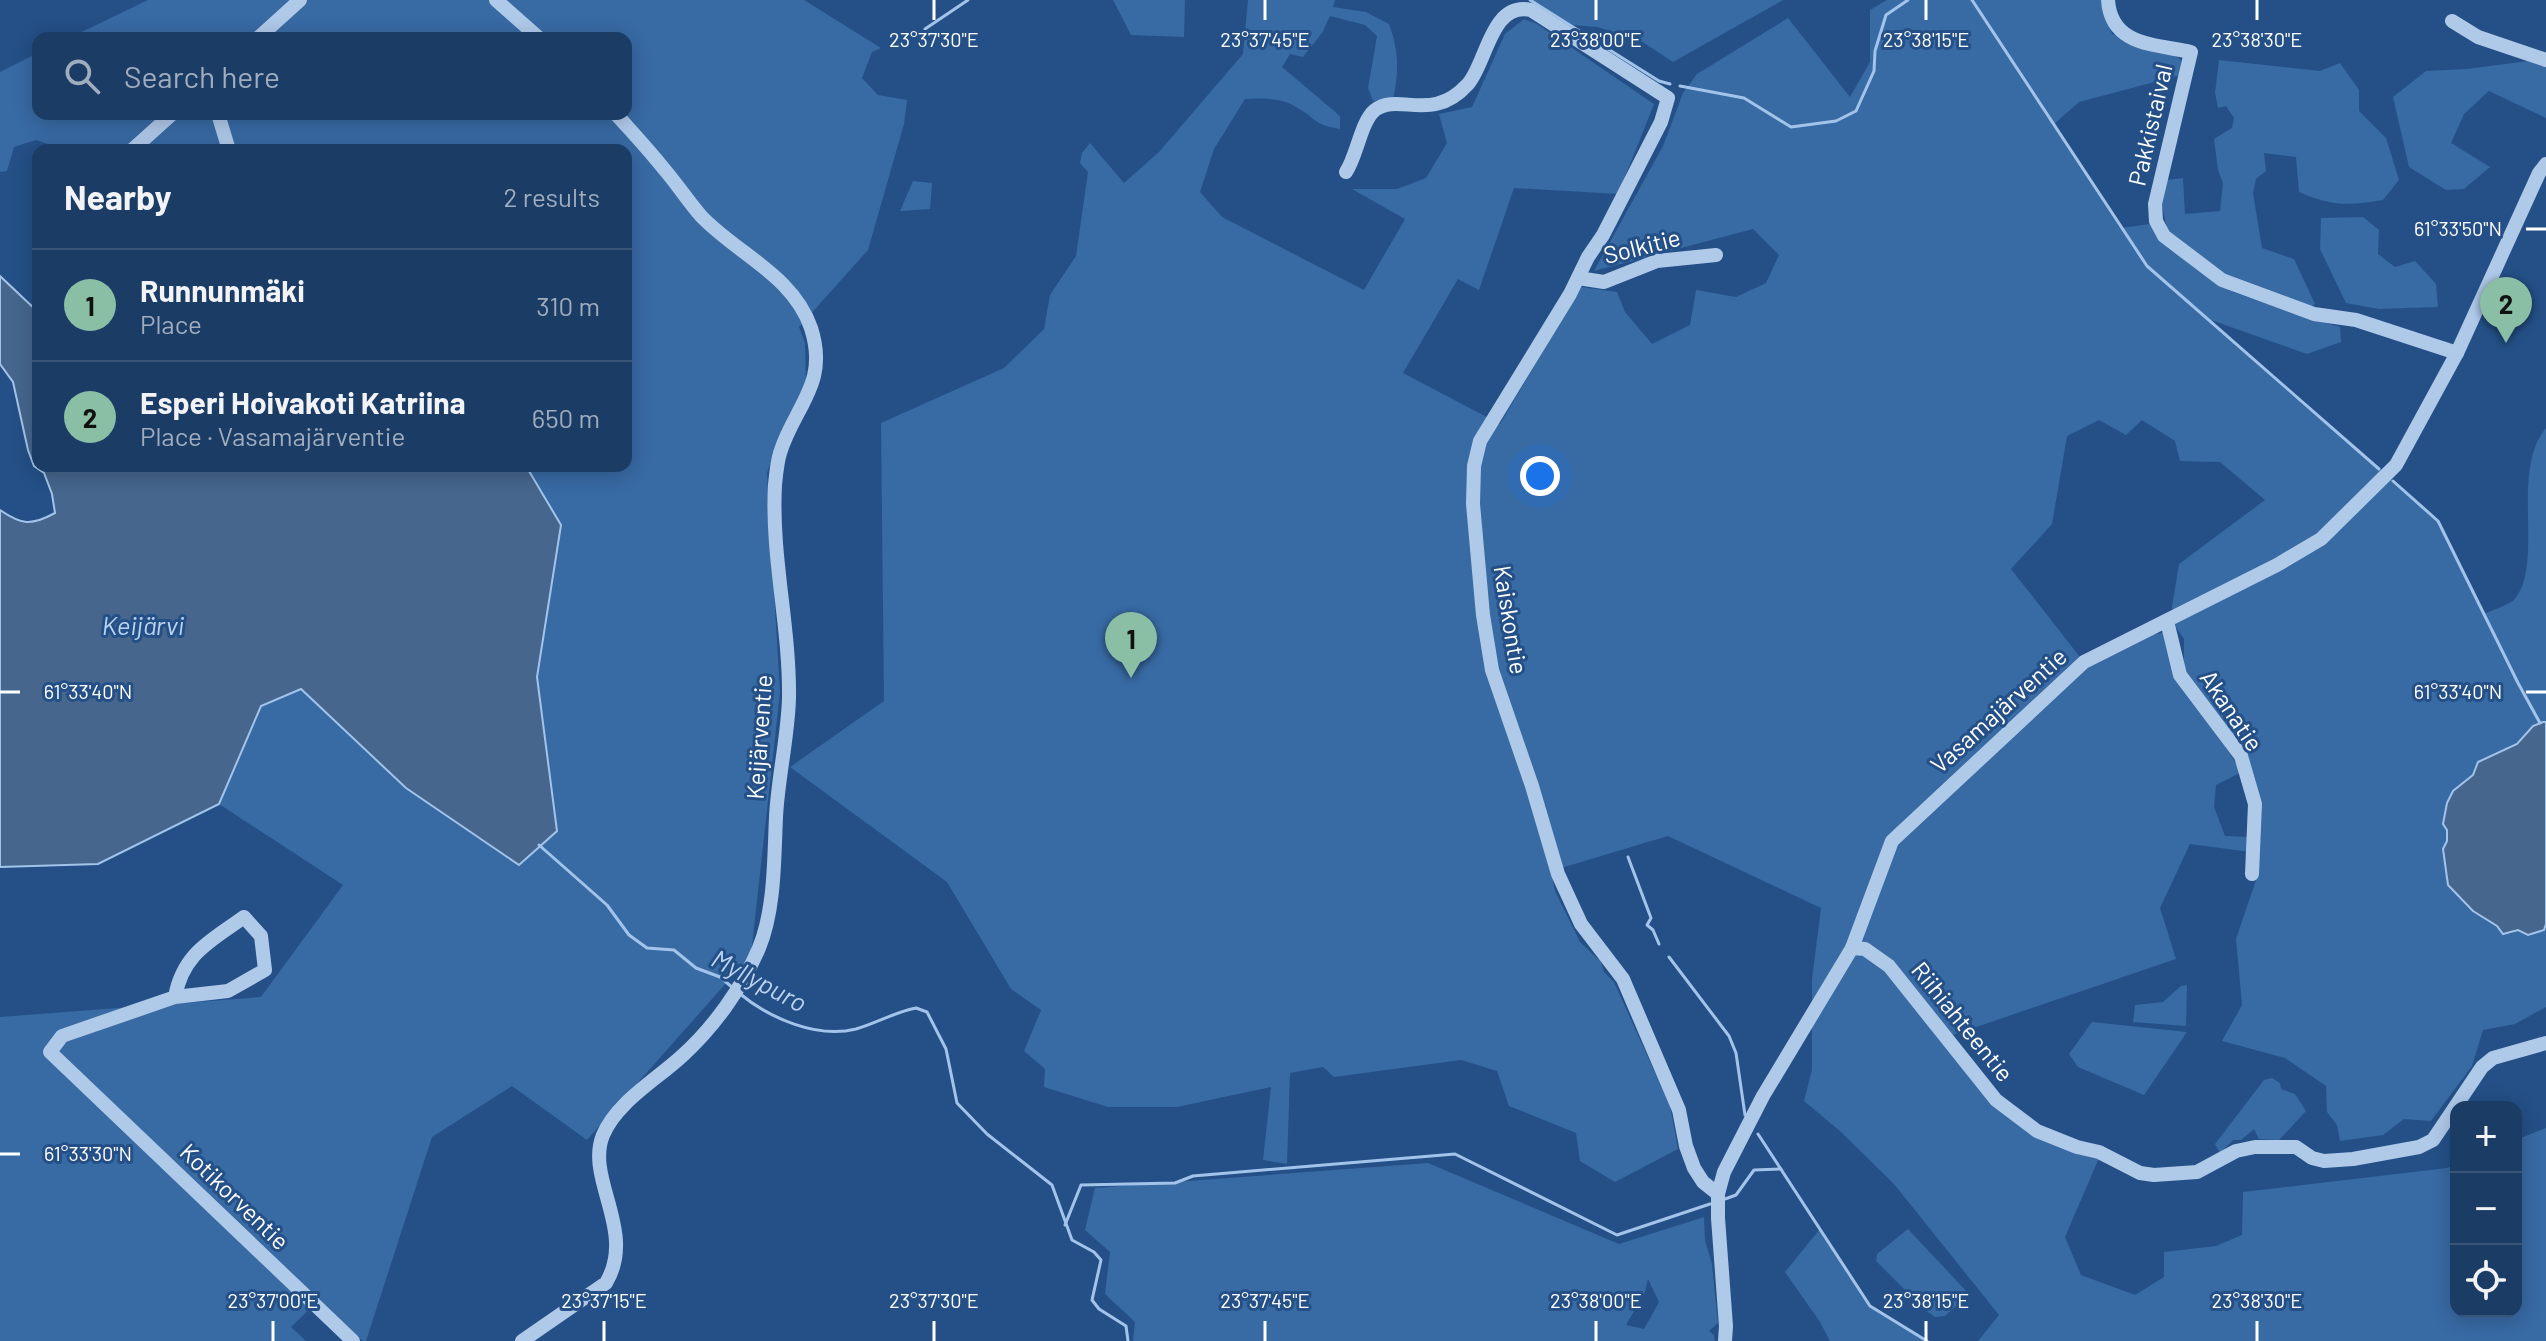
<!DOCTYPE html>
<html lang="en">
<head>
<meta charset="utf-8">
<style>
  :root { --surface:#1b3c65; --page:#28476e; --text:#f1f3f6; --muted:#a0adbf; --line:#395679; --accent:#8abfa5 }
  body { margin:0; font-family:Barlow,sans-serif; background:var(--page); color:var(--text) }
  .controls { position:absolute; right:24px; bottom:24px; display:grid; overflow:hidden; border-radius:16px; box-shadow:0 4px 20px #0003 }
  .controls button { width:72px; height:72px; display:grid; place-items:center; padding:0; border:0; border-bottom:2px solid var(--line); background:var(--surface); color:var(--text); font:40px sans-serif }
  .you { position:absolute; left:1540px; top:476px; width:28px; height:28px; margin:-20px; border:6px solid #fff; border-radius:50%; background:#1a73e8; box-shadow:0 0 0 12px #1a73e833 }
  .badge { display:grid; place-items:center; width:52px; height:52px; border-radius:50%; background:var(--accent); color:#111; font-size:26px; font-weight:700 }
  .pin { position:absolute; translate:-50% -66px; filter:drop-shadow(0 2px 4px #0008) }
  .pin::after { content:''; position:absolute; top:42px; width:28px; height:24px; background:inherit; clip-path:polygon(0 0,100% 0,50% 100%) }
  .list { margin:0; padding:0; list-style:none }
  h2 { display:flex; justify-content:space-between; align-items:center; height:104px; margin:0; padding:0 32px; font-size:34px }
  h2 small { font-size:26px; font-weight:400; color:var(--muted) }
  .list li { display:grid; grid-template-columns:52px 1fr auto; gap:24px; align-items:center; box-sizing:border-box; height:112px; padding:0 32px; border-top:2px solid var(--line) }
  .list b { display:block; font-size:30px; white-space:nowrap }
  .list p { margin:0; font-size:26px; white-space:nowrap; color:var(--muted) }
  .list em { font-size:26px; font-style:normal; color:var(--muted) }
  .icon { flex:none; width:44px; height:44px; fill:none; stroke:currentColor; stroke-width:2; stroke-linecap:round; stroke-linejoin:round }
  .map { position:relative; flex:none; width:2546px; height:1341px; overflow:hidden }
  .search { position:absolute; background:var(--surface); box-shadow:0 4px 20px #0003; left:32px; top:32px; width:600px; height:88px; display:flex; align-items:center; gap:20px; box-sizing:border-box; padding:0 28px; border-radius:16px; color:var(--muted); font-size:30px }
  .panel { position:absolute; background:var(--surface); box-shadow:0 4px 20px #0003; left:32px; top:144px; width:600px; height:328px; border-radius:16px }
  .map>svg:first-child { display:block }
  .green { fill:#386aa4; fill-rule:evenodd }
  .water { fill:#46668d; stroke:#a3c4ea; stroke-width:2 }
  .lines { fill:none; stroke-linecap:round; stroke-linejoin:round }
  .stream { stroke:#a3c4ea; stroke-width:3 }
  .minor { stroke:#afc9e9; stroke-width:14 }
  .ticks { fill:none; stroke:#fff; stroke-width:3 }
  .labels { text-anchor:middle; stroke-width:6; stroke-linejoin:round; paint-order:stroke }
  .street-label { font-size:24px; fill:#fff; stroke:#245087 }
  .water-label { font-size:26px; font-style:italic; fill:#bad3f0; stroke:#245087 }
  .ticks-label { font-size:20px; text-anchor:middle; fill:#fff; stroke:#245087; stroke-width:6; stroke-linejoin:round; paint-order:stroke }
</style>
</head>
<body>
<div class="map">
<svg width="2546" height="1341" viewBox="0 0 2546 1341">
  <rect width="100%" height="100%" fill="#245087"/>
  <!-- green -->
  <g class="green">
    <polygon points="148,0 804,0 881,48 872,52 862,78 878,95 907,100 904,124 868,250 799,327 805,343 806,384 785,422 767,473 780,692 751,955 587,1140 512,1086 432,1137 366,1341 363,1341 318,1301 291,1327 306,1341 0,1341 0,1017 261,997 343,885 219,804 261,705 301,689 406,788 519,865 557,831 537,677 561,525 526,466 626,466 626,150 66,150 36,140 14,147 7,171 0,172 0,72 38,53 38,114 626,114 626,38 69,38"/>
    <polygon points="1113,0 1185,0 1184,37 1131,35"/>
    <path d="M1248,0H1335L1333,7L1366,12L1389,24C1399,50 1399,73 1393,99L1373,101L1368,88L1377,36L1365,25L1330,16L1322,33L1303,57L1290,54L1282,67L1340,116V129C1311,124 1318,119 1296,107C1281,98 1262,98 1245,99L1214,149L1200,192L1222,217L1364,290L1405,219L1352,189H1397L1426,178L1447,143L1439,114L1472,107L1505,34L1524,19L1537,24L1654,104L1618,194L1514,188L1479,290L1458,279L1403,373L1500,424L1581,287L1617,292L1625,312L1652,344L1690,325L1696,290L1736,297L1766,283L1779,255L1753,229L1594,271L1663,146L1683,93L1697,74L1788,18L1850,97L1870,62V10L1887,0H2101L2112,34C2129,41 2172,51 2181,60V75L2079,102L2053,125L2120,228L2150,224L2158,238L2233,292L2296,314L2340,327L2341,342L2307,354L2211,320L2438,521L2484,614C2493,610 2505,606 2513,601C2546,566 2509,472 2546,428V722L2533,726L2517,744L2478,762L2473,775L2453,791L2447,803L2443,824L2447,830V841L2443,849L2448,885L2473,911L2510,934L2518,930L2528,935L2544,930L2546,924V1007L2515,1024L2483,1030L2472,1066L2431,1121L2404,1119L2383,1135L2340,1141L2337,1125L2327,1112L2326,1086L2285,1058L2222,1041L2242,1005L2236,939L2257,877L2260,797L2193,687L2184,668V639L2176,627L2172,607L2179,564L2265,500L2220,462L2180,461L2175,441L2142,420L2126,435L2099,420L2067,436L2052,524L2011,569L2087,666L2139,638L2165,632L2213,728L2242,772L2216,785L2214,807L2225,836L2250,837V852L2190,844L2160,908L2176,959L1941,1039L1992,1103L2099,1158L2065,1237L2081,1275L2135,1295L2164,1277V1252L2216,1246L2242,1235L2243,1192L2447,1168L2456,1165V1311H2516V1140L2546,1128V1341H1978L1999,1315L1894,1184L1841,1132L1804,1101L1812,1070V979L1821,908L1668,836L1551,871L1555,891L1580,942L1601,962L1604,972L1614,982L1670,1106L1678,1149L1615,1182L1580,1161L1576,1133L1509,1106L1497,1071L1461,1060L1334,1077L1323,1067L1290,1073L1287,1164L1263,1160L1271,1087L1177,1107H1108L1044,1087L1045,1069L1024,1051L1041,1010L1011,989L947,882L790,767L884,701L881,423L1004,368L1044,329L1050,295L1076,256L1088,172L1080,163L1082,153L1090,143L1124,183L1159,152L1243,54Z"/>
    <polygon points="1530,0 1783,0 1673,62 1638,39 1597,27 1573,25"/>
    <path d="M2219,60L2320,71L2340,63L2359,90V111L2386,138L2399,180L2383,200C2348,206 2331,206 2299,192L2296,157L2264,153L2266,171L2256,179L2253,193L2262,248L2294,259L2315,304L2309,308L2224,277L2168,232L2162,206L2167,180L2183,178L2185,214L2220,211L2223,183L2218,170L2214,139L2232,128L2234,118L2226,106L2218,108L2215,93Z"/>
    <polygon points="2528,61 2546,67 2546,118 2489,91 2464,114 2451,143 2490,167 2464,189 2446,190 2409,167 2393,97 2426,71 2467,69"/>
    <polygon points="913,181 932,183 930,209 900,211"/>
    <polygon points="2363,217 2379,230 2378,254 2395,267 2415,261 2436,284 2438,307 2379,309 2346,303 2320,249 2321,218"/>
    <polygon points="2187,985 2186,1026 2133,1022 2135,1005 2163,1002 2181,986"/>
    <polygon points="2092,1022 2187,1032 2144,1095 2078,1067 2069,1054"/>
    <polygon points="2272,1078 2280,1083 2281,1089 2295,1094 2306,1111 2279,1140 2259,1139 2254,1129 2241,1140 2233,1140 2220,1153 2215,1144 2264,1080"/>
    <path d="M1428,1163L1619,1244L1704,1217L1705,1240L1712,1264L1718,1323L1709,1331L1714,1335L1715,1341H1133L1135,1322L1105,1294L1110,1252L1085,1230L1095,1188ZM1648,1279L1659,1302L1644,1329L1626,1325L1645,1292Z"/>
    <polygon points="1820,1229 1870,1306 1927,1341 1830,1341 1820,1322 1785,1272"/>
    <polygon points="1908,1229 1969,1294 1945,1316 1935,1317 1925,1310 1876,1261 1877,1254"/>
  </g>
  <!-- water -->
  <g class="water">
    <path d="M0,276L38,312V466H526L561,525L537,677L557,831L519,865L406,788L301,689L261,706L219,804L98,864L0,867V510C22,525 31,526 55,513L52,494L44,473L34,466L28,450L13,382L0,364Z"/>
    <polygon points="2543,722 2546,722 2546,924 2544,930 2528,935 2518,930 2503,934 2497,926 2473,911 2448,885 2443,849 2447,841 2447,830 2443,824 2447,803 2453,791 2473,775 2478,762 2517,744 2533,726"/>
  </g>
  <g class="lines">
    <!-- stream -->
    <g class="stream">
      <polyline points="1530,0 1659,81 1670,84"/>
      <polyline points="1972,0 2147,266 2379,469"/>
      <polyline points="925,29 968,0"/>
      <polyline points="1680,86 1744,98 1791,127 1836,121 1856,111 1874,71 1875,51 1886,15 1908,0"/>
      <polyline points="2393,481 2438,521 2518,683 2540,723"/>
      <polyline points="539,845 607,905 629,935 647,948 674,950 696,968 720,977 733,988"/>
      <polyline points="1628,857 1651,918 1647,925 1653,930 1659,944"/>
      <polyline points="1669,957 1729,1036 1736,1053 1745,1115"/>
      <path d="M739,993C769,1018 817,1039 856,1029C877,1023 895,1012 916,1008L927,1012L946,1049L957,1103L987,1134L1052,1185L1072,1240L1094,1252L1101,1260L1092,1300L1099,1309L1126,1326L1128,1341"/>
      <polyline points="1758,1134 1870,1306 1927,1341"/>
      <polyline points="1725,1199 1736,1195 1754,1170 1781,1169"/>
      <polyline points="1065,1225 1081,1185 1175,1183 1193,1176 1455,1154 1617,1235 1710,1204"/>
    </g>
    <!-- minor -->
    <g class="minor">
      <polyline points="496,0 539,38"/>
      <path d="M2108,0C2111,46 2155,44 2191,52L2155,204L2156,221L2164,236L2222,280L2314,314L2356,320L2457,353"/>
      <polyline points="2452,21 2478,37 2546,60"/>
      <polyline points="258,38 300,0"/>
      <polyline points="218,114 229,150"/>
      <polyline points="132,150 172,114"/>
      <path d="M1346,172C1357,156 1361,121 1375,110C1399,92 1432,124 1468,84C1487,62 1491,1 1531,10L1668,98L1661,122L1603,235L1588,257L1570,294L1480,441L1474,466L1473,504L1483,615L1492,670L1532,786L1558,874L1581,924L1623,979L1679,1110L1686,1146L1694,1168L1703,1182L1718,1194"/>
      <polyline points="1578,278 1604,282 1657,261 1716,255"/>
      <polyline points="2167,621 2180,675 2241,756 2255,804 2252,874"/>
      <polyline points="1852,948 1865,949 1889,966 1996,1100 2037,1131 2077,1147 2099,1152 2140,1173 2154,1175 2197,1172 2236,1151 2255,1147 2296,1147 2312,1158 2324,1161 2353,1159 2419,1147 2433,1140 2482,1067 2493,1058 2546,1043"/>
      <path d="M175,997C183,953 211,941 244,917L261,936L265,970L228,991L175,997L62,1036L50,1052L353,1341"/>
      <path d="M522,1341L606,1283C637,1231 585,1179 603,1135C617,1102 656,1080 682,1056C714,1027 742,988 759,948C775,909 774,859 776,817C778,777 788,737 789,698C790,627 771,556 775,485C776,475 777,463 780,453C795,405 829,384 811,328C793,275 737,254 701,216C688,201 677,184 664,169C649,150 632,132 616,114"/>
      <polyline points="1725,1341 1726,1326 1718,1218 1718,1194 1724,1172 1763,1096 1852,948 1892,841 2084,662 2277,565 2321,539 2396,465 2457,353 2539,173 2546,164"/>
    </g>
  </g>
  <!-- ticks -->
  <path class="ticks" d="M934,0V20M1265,0V20M1596,0V20M1926,0V20M2257,0V20M2526,229H2546M0,692H20M2526,692H2546M0,1154H20M273,1321V1341M604,1321V1341M934,1321V1341M1265,1321V1341M1596,1321V1341M1926,1321V1341M2257,1321V1341"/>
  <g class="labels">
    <!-- street labels -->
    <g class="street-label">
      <text transform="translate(2151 125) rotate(-77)" y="8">Pakkistaival</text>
      <text transform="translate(1642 247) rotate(-14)" y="8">Solkitie</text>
      <text transform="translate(1510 620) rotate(81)" y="8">Kaiskontie</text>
      <text transform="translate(1999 711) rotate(-42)" y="8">Vasamajärventie</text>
      <text transform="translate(2231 711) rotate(56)" y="8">Akanatie</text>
      <text transform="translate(760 737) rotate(-86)" y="8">Keijärventie</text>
      <text transform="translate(1962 1022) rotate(51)" y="8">Riihiahteentie</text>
      <text transform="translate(234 1197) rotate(44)" y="8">Kotikorventie</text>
    </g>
    <!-- water labels -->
    <g class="water-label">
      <text x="143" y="635">Keijärvi</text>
      <text transform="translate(759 981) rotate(28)" y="9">Myllypuro</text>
    </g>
  </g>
  <g class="ticks-label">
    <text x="934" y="47">23°37'30"E</text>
    <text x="1265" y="47">23°37'45"E</text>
    <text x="1596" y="47">23°38'00"E</text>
    <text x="1926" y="47">23°38'15"E</text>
    <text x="2257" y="47">23°38'30"E</text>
    <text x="2458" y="236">61°33'50"N</text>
    <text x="88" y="699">61°33'40"N</text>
    <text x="2458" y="699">61°33'40"N</text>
    <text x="88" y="1161">61°33'30"N</text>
    <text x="273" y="1308">23°37'00"E</text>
    <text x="604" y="1308">23°37'15"E</text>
    <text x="934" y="1308">23°37'30"E</text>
    <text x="1265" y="1308">23°37'45"E</text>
    <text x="1596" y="1308">23°38'00"E</text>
    <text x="1926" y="1308">23°38'15"E</text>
    <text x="2257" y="1308">23°38'30"E</text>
  </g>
</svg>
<div class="controls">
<button>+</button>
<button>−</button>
<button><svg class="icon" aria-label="locate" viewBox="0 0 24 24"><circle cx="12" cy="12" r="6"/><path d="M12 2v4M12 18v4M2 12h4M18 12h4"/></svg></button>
</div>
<div class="you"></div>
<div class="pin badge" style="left:1131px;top:678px">1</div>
<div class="pin badge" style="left:2506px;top:343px">2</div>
<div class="search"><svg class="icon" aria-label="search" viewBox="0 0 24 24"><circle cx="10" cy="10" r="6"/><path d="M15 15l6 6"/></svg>Search here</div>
<section class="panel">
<h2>Nearby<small>2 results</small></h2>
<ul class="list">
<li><span class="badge">1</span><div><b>Runnunmäki</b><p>Place</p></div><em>310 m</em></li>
<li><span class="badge">2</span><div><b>Esperi Hoivakoti Katriina</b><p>Place · Vasamajärventie</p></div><em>650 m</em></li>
</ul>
</section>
</div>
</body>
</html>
